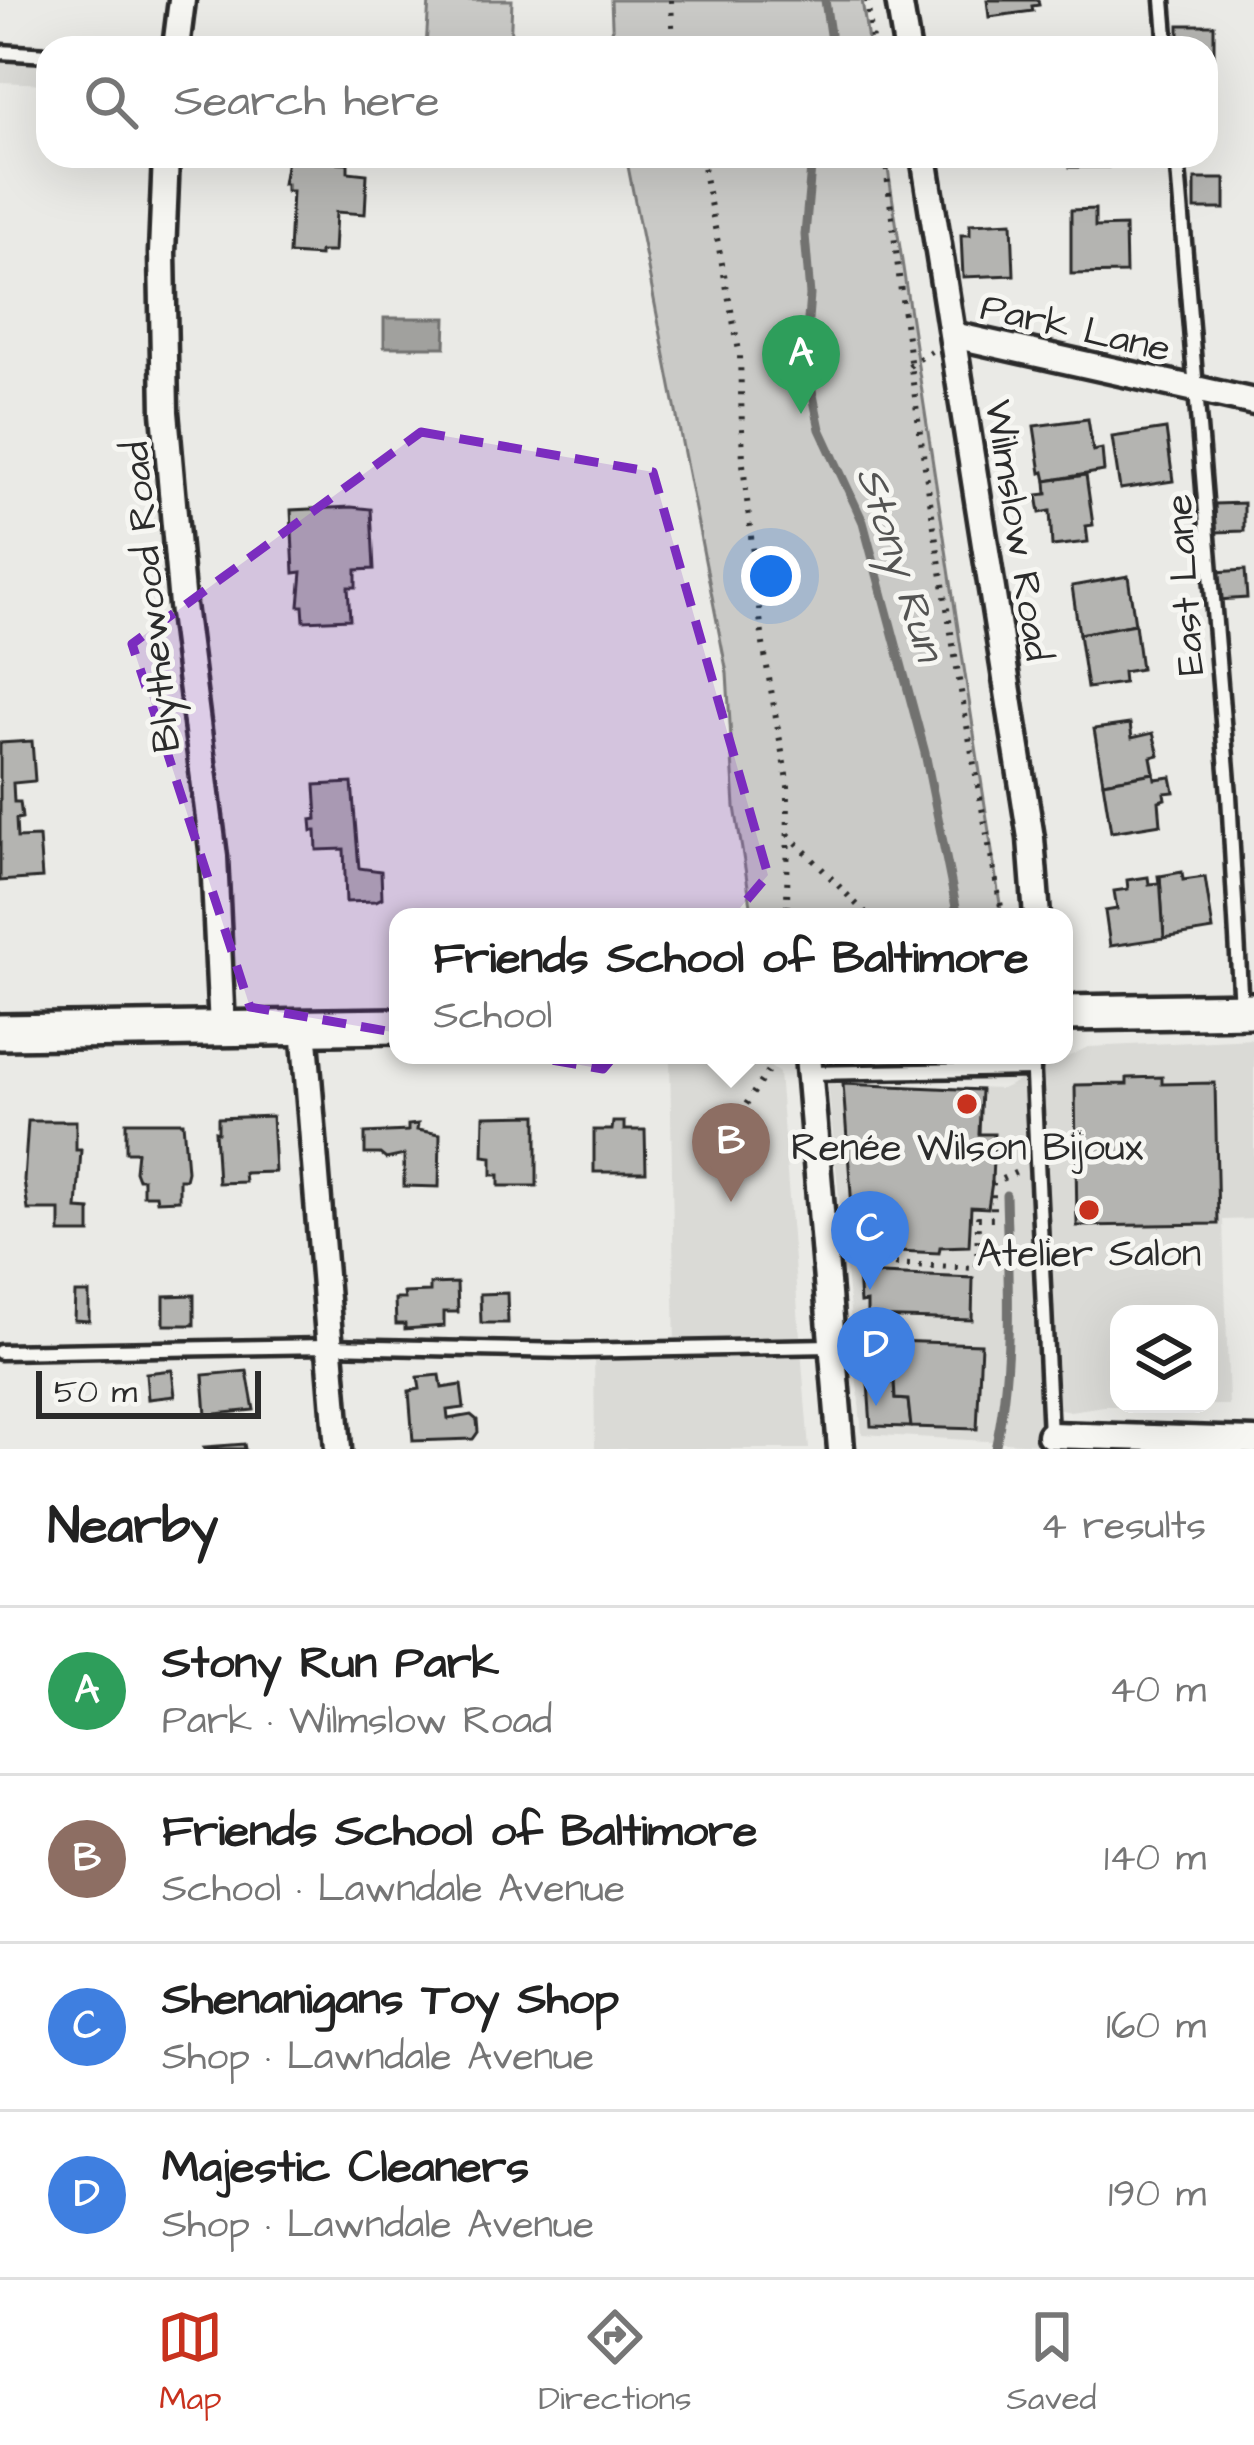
<!DOCTYPE html>
<html lang="en">
<head>
<meta charset="utf-8">
<style>
  :root { --surface:#fff; --page:#f2f2f2; --text:#222; --muted:#767676; --line:#e0e0e0; --accent:#c8321e }
  body { margin:0; font-family:"Architects Daughter",sans-serif; background:var(--page); color:var(--text) }
  .controls { position:absolute; right:36px; bottom:36px; display:grid; overflow:hidden; border-radius:24px; box-shadow:0 12px 48px #0002 }
  .controls button { width:108px; height:108px; display:grid; place-items:center; padding:0; border:0; border-bottom:3px solid var(--line); background:var(--surface); color:var(--text); font:60px sans-serif }
  .scale { position:absolute; left:36px; bottom:30px; width:225px; box-sizing:border-box; padding-left:12px; border:6px solid #2b2b2b; border-top:0; font-size:33px; line-height:42px; white-space:nowrap; color:#2b2b2b; -webkit-text-stroke:9px #f6f6f2; paint-order:stroke }
  .you { position:absolute; left:771px; top:576px; width:42px; height:42px; margin:-30px; border:9px solid #fff; border-radius:50%; background:#1a73e8; box-shadow:0 0 0 18px #1a73e833 }
  .badge { display:grid; place-items:center; width:78px; height:78px; border-radius:50%; background:var(--accent); color:#fff; font-size:39px; font-weight:700 }
  .pin { position:absolute; translate:-50% -99px; filter:drop-shadow(0 3px 6px #0008) }
  .pin::after { content:''; position:absolute; top:63px; width:42px; height:36px; background:inherit; clip-path:polygon(0 0,100% 0,50% 100%) }
  .popup { position:absolute; left:389px; top:908px; width:684px; height:156px; box-sizing:border-box; display:grid; place-content:center; border-radius:24px; background:var(--surface); filter:drop-shadow(0 3px 9px #0005); font-size:39px; white-space:nowrap; color:var(--muted) }
  .popup b { font-size:45px; color:var(--text) }
  .popup::after { content:''; position:absolute; left:50%; top:100%; margin-left:-24px; border:24px solid transparent; border-top-color:var(--surface) }
  .list { margin:0; padding:0; list-style:none }
  h2 { display:flex; justify-content:space-between; align-items:center; height:156px; margin:0; padding:0 48px; font-size:51px }
  h2 small { font-size:39px; font-weight:400; color:var(--muted) }
  .list li { display:grid; grid-template-columns:78px 1fr auto; gap:36px; align-items:center; box-sizing:border-box; height:168px; padding:0 48px; border-top:3px solid var(--line) }
  .list b { display:block; font-size:45px; white-space:nowrap }
  .list p { margin:0; font-size:39px; white-space:nowrap; color:var(--muted) }
  .list em { font-size:39px; font-style:normal; color:var(--muted) }
  .icon { flex:none; width:66px; height:66px; fill:none; stroke:currentColor; stroke-width:2; stroke-linecap:round; stroke-linejoin:round }
  .map { position:relative; flex:none; width:1254px; height:1449px; overflow:hidden }
  .search { position:absolute; background:var(--surface); box-shadow:0 12px 48px #0002; left:36px; right:36px; top:36px; height:132px; display:flex; align-items:center; gap:30px; box-sizing:border-box; padding:0 42px; border-radius:36px; color:var(--muted); font-size:45px }
  .sheet { height:828px; background:var(--surface) }
  nav { display:flex; justify-content:space-around; align-items:center; box-sizing:border-box; height:168px; border-top:3px solid var(--line); background:var(--surface); font-size:33px; color:var(--muted) }
  nav a { display:grid; justify-items:center; gap:6px }
  nav .on { color:var(--accent) }
  .map>svg:first-child { display:block }
  .built { fill:#dadad6; fill-rule:evenodd }
  .green { fill:#cacac7; stroke:#7a7a79; stroke-width:3 }
  .water { fill:#a1a19e; stroke:#727270; stroke-width:3 }
  .lines { fill:none; stroke-linecap:round; stroke-linejoin:round }
  .stream { stroke:#727270; stroke-width:9 }
  .building { fill:#b4b4b1; stroke:#2b2b2b; stroke-width:3 }
  .lane-casing { stroke:#2b2b2b; stroke-width:21 }
  .street-casing { stroke:#2b2b2b; stroke-width:33 }
  .secondary-casing { stroke:#2b2b2b; stroke-width:42 }
  .path { stroke:#2b2b2b; stroke-width:6; stroke-dasharray:3 9; stroke-linecap:butt }
  .lane { stroke:#f6f6f2; stroke-width:12 }
  .street { stroke:#f6f6f2; stroke-width:24 }
  .secondary { stroke:#f6f6f2; stroke-width:33 }
  .marked { fill:#7b2cbf; fill-opacity:0.2; stroke:#7b2cbf; stroke-width:9; stroke-dasharray:24 15; stroke-linejoin:round }
  .poi-dot { fill:#c8321e; stroke:#f6f6f2; stroke-width:4.5 }
  .labels { text-anchor:middle; stroke-width:10; stroke-linejoin:round; paint-order:stroke }
  .street-label { font-size:39px; fill:#2b2b2b; stroke:#f6f6f2 }
  .poi-label { font-size:39px; fill:#2b2b2b; stroke:#f6f6f2 }
  .water-label { font-size:42px; font-style:italic; fill:#545453; stroke:#f6f6f2 }
</style>
</head>
<body>
<div class="map">
<svg width="1254" height="1449" viewBox="0 0 1254 1449">
  <rect width="100%" height="100%" fill="#eaeae6"/>
  <filter id="ink" filterUnits="userSpaceOnUse"><feTurbulence type="fractalNoise" baseFrequency=".00833" numOctaves="2"/><feDisplacementMap in="SourceGraphic" scale="24" xChannelSelector="R" yChannelSelector="G"/><feConvolveMatrix kernelMatrix="1 2 1 2 8 2 1 2 1" color-interpolation-filters="sRGB"/></filter>
  <g filter="url(#ink)">
    <!-- built -->
    <g class="built">
      <polygon points="0,41 138,48 48,48 48,84 0,82"/>
      <path d="M1254,1039V1219L1223,1220L1229,1405L1104,1406L1070,1411L1043,1405L1039,1444L862,1434L828,1084L1002,1089L1088,1047ZM1119,1314H1209V1404H1119Z"/>
      <polygon points="670,1055 753,1055 779,1073 809,1449 595,1449 594,1355 675,1351"/>
    </g>
    <!-- green -->
    <g class="green">
      <polygon points="429,0 512,0 510,48 426,48"/>
      <polygon points="611,0 862,0 869,48 613,48"/>
      <polygon points="626,156 886,156 1002,917 753,917 735,807 727,673"/>
    </g>
    <!-- water -->
    <polygon class="water" points="384,318 446,318 445,347 384,347"/>
    <g class="lines">
      <!-- stream -->
      <g class="stream">
        <polyline points="825,0 832,48"/>
        <polyline points="812,156 805,235 810,295 805,356 820,429 863,522 925,753 958,917"/>
        <path d="M995,1449C1014,1367 1008,1279 1006,1195"/>
      </g>
    </g>
    <!-- building -->
    <g class="building">
      <polygon points="987,0 1038,0 1039,5 1032,6 1033,11 989,17"/>
      <polygon points="1179,25 1214,25 1214,57 1206,57 1206,48 1179,48"/>
      <polygon points="1127,41 1129,48 1099,48 1099,45"/>
      <rect x="1070" y="156" width="38" height="11"/>
      <polygon points="287,160 348,163 348,172 367,174 365,214 336,212 334,252 320,252 320,256 289,254 292,191 286,191 286,184 283,184"/>
      <rect x="1195" y="179" width="30" height="30"/>
      <polygon points="1095,209 1095,227 1125,226 1126,273 1071,274 1071,210"/>
      <polygon points="1012,222 1014,275 963,277 961,235 970,235 970,224"/>
      <polygon points="1088,419 1093,451 1102,449 1104,471 1046,481 1044,472 1041,473 1034,426"/>
      <polygon points="1166,429 1173,481 1120,489 1112,437"/>
      <polygon points="1086,475 1093,525 1086,526 1088,542 1052,546 1050,511 1040,513 1037,495 1047,494 1046,481"/>
      <polygon points="1244,503 1244,531 1216,532 1215,504"/>
      <polygon points="351,507 371,509 374,569 356,570 356,587 348,587 350,619 304,621 303,606 299,606 302,572 294,573 291,510"/>
      <polygon points="1245,570 1247,598 1218,600 1216,572"/>
      <polygon points="1128,576 1135,624 1079,634 1072,586"/>
      <polygon points="1135,624 1141,669 1123,672 1124,683 1087,688 1079,634"/>
      <polygon points="1130,724 1132,738 1153,733 1159,755 1151,757 1154,773 1103,782 1094,729"/>
      <polygon points="32,741 35,781 13,783 14,802 20,802 22,818 16,819 17,838 39,837 42,878 0,881 0,743"/>
      <polygon points="1154,773 1155,779 1171,777 1174,792 1164,793 1165,799 1159,801 1161,824 1111,832 1103,782"/>
      <polygon points="352,783 359,868 381,871 382,898 376,901 346,902 344,849 317,850 316,831 312,831 311,820 317,819 315,785"/>
      <polygon points="1182,872 1183,880 1205,877 1213,930 1164,938 1160,876"/>
      <polygon points="1158,876 1160,876 1164,938 1110,946 1105,911 1117,909 1114,891 1128,889 1127,880 1148,877 1149,884 1159,883"/>
      <polygon points="1162,1077 1162,1084 1215,1083 1218,1224 1077,1226 1075,1085 1127,1084 1127,1078"/>
      <polygon points="843,1084 981,1090 979,1134 994,1134 992,1182 988,1208 971,1207 969,1246 940,1247 939,1253 855,1249"/>
      <polygon points="537,1115 537,1186 499,1186 499,1175 492,1175 492,1157 483,1156 484,1116"/>
      <polygon points="272,1116 275,1172 244,1173 245,1182 218,1183 215,1131 218,1132 218,1118"/>
      <polygon points="28,1121 76,1121 76,1150 81,1150 77,1209 90,1210 90,1233 60,1233 60,1210 28,1210 24,1180"/>
      <polygon points="126,1122 183,1122 187,1171 185,1179 179,1179 179,1200 157,1201 156,1195 143,1195 143,1179 138,1179 135,1171 137,1152 126,1152"/>
      <polygon points="613,1122 624,1122 624,1130 645,1130 646,1172 594,1172 594,1130 612,1130"/>
      <polygon points="418,1124 417,1130 440,1134 439,1187 404,1186 404,1155 386,1159 380,1154 365,1154 365,1133 408,1131 408,1125"/>
      <polygon points="858,1273 973,1278 972,1320 867,1317 867,1302 860,1303"/>
      <polygon points="457,1283 458,1312 444,1312 444,1326 405,1329 405,1324 396,1324 395,1299 405,1299 404,1293 430,1292 430,1284"/>
      <polygon points="75,1293 89,1293 89,1321 74,1320"/>
      <polygon points="507,1293 508,1323 481,1323 480,1294"/>
      <polygon points="194,1295 194,1325 164,1325 164,1296"/>
      <polygon points="865,1340 892,1341 895,1399 908,1400 911,1427 871,1426"/>
      <polygon points="892,1341 981,1344 977,1429 911,1427 908,1400 895,1399"/>
      <polygon points="172,1370 175,1396 148,1399 146,1373"/>
      <polygon points="247,1371 254,1410 206,1415 203,1375"/>
      <polygon points="440,1375 442,1388 461,1385 464,1408 447,1410 448,1419 471,1415 477,1420 478,1432 473,1439 413,1441 409,1391 420,1389 418,1377"/>
      <polygon points="244,1444 245,1449 205,1449 204,1447"/>
    </g>
    <g class="lines">
      <defs>
        <g id="lane">
          <polyline points="1163,0 1167,48"/>
          <polyline points="0,52 48,55"/>
          <polyline points="1177,156 1229,795 1241,1009"/>
          <polyline points="1032,1055 1050,1435"/>
          <polyline points="810,1073 1033,1069"/>
          <polyline points="0,1352 327,1346 573,1351 832,1346"/>
        </g>
        <g id="street">
          <polyline points="899,0 907,48"/>
          <polyline points="176,48 182,0"/>
          <polyline points="166,156 162,253 165,412 182,605 214,857 222,1029"/>
          <polyline points="924,156 1031,838 1037,917"/>
          <polyline points="953,335 1254,402"/>
          <polyline points="304,1027 338,1449"/>
          <polyline points="808,1055 841,1449"/>
          <polyline points="1050,1435 1254,1441"/>
        </g>
        <g id="secondary">
          <polyline points="1064,1013 1254,1010"/>
          <polyline points="0,1032 398,1026"/>
        </g>
      </defs>
      <!-- lane casing -->
      <use href="#lane" class="lane-casing"/>
      <!-- street casing -->
      <use href="#street" class="street-casing"/>
      <!-- secondary casing -->
      <use href="#secondary" class="secondary-casing"/>
      <!-- path -->
      <g class="path">
        <polyline points="671,0 673,48"/>
        <polyline points="867,0 873,48"/>
        <polyline points="701,156 740,356 743,464 763,644 788,786 787,917"/>
        <path d="M885,156C913,412 953,665 1003,917"/>
        <polyline points="909,366 931,351"/>
        <polyline points="788,834 869,917"/>
        <polyline points="724,1132 734,1123 776,1058"/>
        <polyline points="847,1262 977,1268 978,1218 993,1218 993,1183 1017,1172"/>
      </g>
      <!-- lane -->
      <use href="#lane" class="lane"/>
      <!-- street -->
      <use href="#street" class="street"/>
      <!-- secondary -->
      <use href="#secondary" class="secondary"/>
    </g>
  </g>
  <!-- marked area -->
  <path class="marked" d="M421,432L653,472L768,875L603,1069L250,1007L132,644Z"/>
  <!-- markers -->
  <g class="poi-dot">
    <circle cx="967" cy="1104" r="12"/>
    <circle cx="1089" cy="1210" r="12"/>
  </g>
  <g class="labels">
    <!-- street labels -->
    <g class="street-label">
      <text transform="translate(1076 326) rotate(13)" y="14">Park Lane</text>
      <text transform="translate(1020 530) rotate(81)" y="14">Wilmslow Road</text>
      <text transform="translate(1183 585) rotate(-94)" y="14">East Lane</text>
      <text transform="translate(149 597) rotate(-96)" y="14">Blythewood Road</text>
    </g>
    <!-- poi labels -->
    <g class="poi-label">
      <text x="967" y="1160">Renée Wilson Bijoux</text>
      <text x="1089" y="1266">Atelier Salon</text>
    </g>
    <!-- water labels -->
    <g class="water-label">
      <text transform="translate(902 563) rotate(72)" y="15">Stony Run</text>
    </g>
  </g>
</svg>
<div class="controls">
<button><svg class="icon" aria-label="layers" viewBox="0 0 24 24"><path d="M12 4l9 5-9 5-9-5zM3 14l9 5 9-5"/></svg></button>
</div>
<div class="scale">50 m</div>
<div class="you"></div>
<div class="pin badge" style="left:801px;top:414px;background:#2e9e5b">A</div>
<div class="pin badge" style="left:731px;top:1202px;background:#8d6e63">B</div>
<div class="popup"><b>Friends School of Baltimore</b>School</div>
<div class="pin badge" style="left:870px;top:1290px;background:#3f7fe0">C</div>
<div class="pin badge" style="left:876px;top:1406px;background:#3f7fe0">D</div>
<div class="search"><svg class="icon" aria-label="search" viewBox="0 0 24 24"><circle cx="10" cy="10" r="6"/><path d="M15 15l6 6"/></svg>Search here</div>
</div>
<section class="sheet">
<h2>Nearby<small>4 results</small></h2>
<ul class="list">
<li><span class="badge" style="background:#2e9e5b">A</span><div><b>Stony Run Park</b><p>Park · Wilmslow Road</p></div><em>40 m</em></li>
<li><span class="badge" style="background:#8d6e63">B</span><div><b>Friends School of Baltimore</b><p>School · Lawndale Avenue</p></div><em>140 m</em></li>
<li><span class="badge" style="background:#3f7fe0">C</span><div><b>Shenanigans Toy Shop</b><p>Shop · Lawndale Avenue</p></div><em>160 m</em></li>
<li><span class="badge" style="background:#3f7fe0">D</span><div><b>Majestic Cleaners</b><p>Shop · Lawndale Avenue</p></div><em>190 m</em></li>
</ul>
</section>
<nav>
<a class="on"><svg class="icon" aria-label="map" viewBox="0 0 24 24"><path d="M3 6l6-2 6 2 6-2v14l-6 2-6-2-6 2zM9 4v14M15 6v14"/></svg>Map</a>
<a><svg class="icon" aria-label="directions" viewBox="0 0 24 24"><path d="M12 3l9 9-9 9-9-9zM9 14v-3h6M13 9l2 2-2 2"/></svg>Directions</a>
<a><svg class="icon" aria-label="saved" viewBox="0 0 24 24"><path d="M7 4h10v16l-5-4-5 4z"/></svg>Saved</a>
</nav>
</body>
</html>
